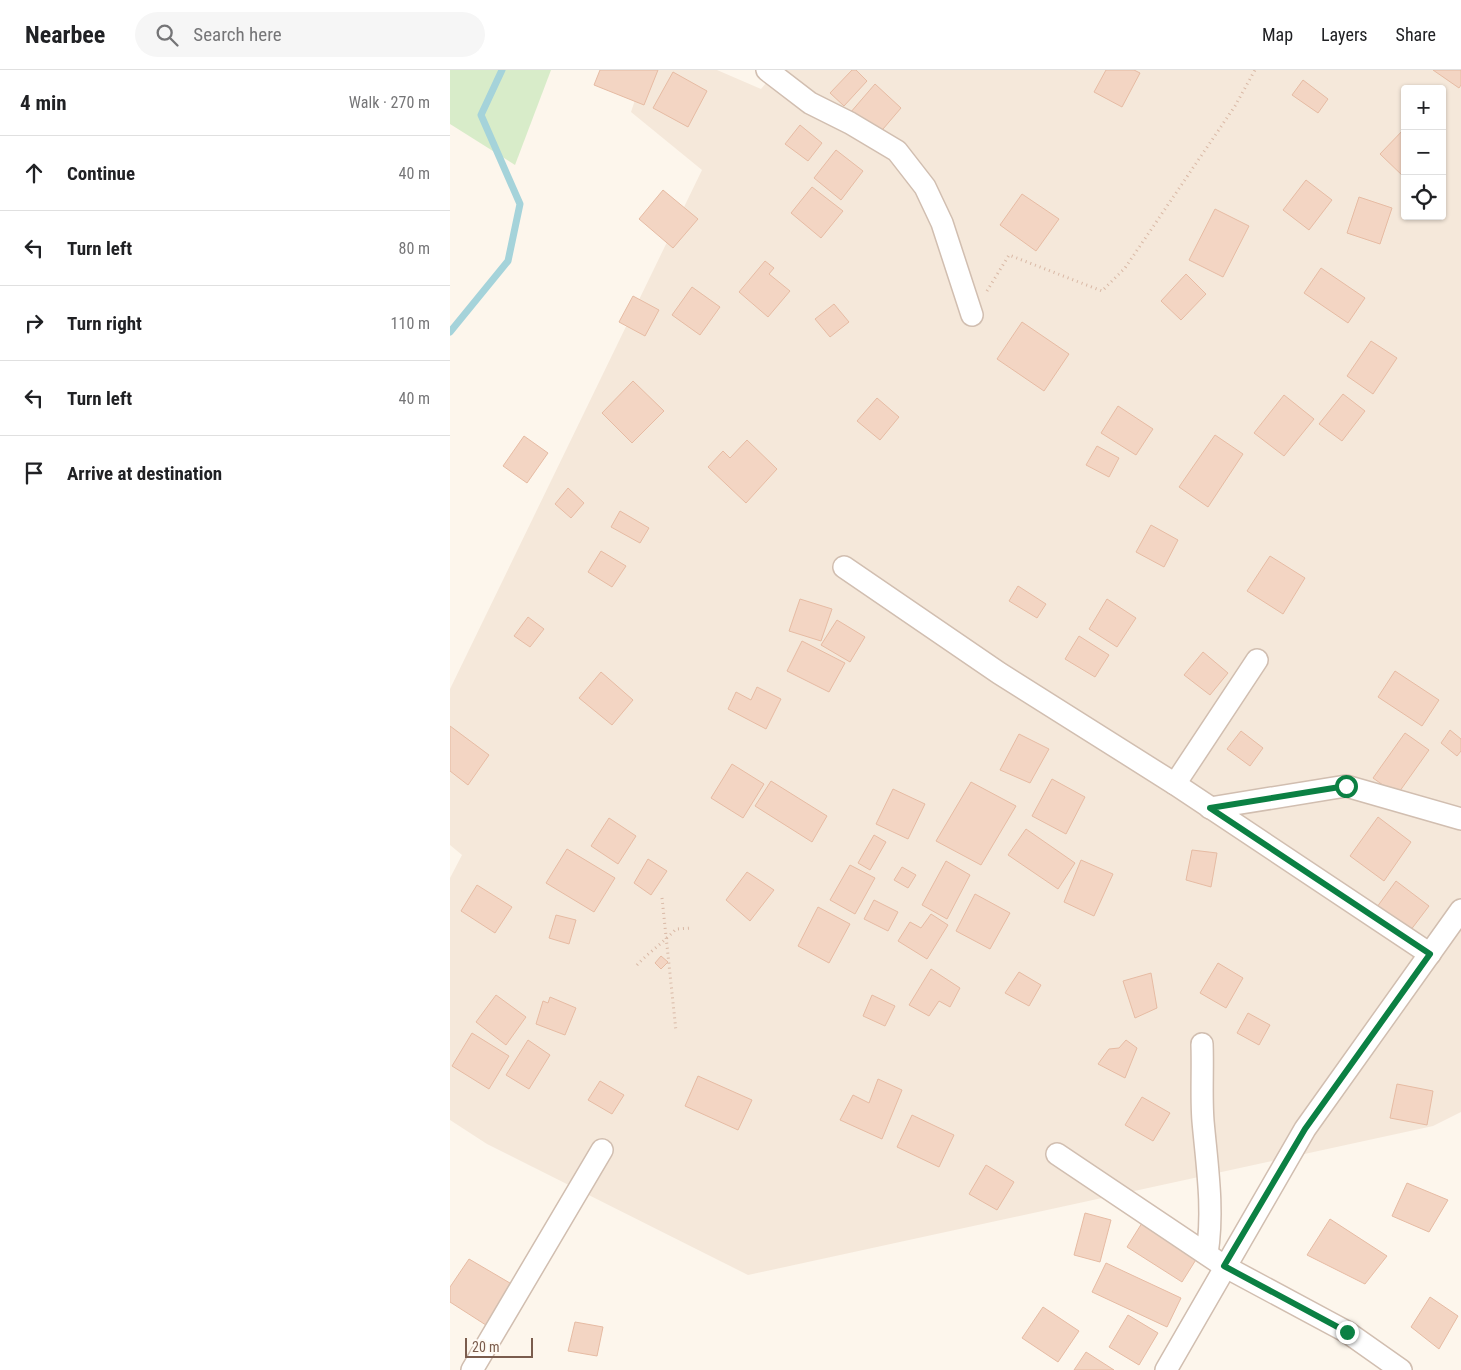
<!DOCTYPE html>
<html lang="en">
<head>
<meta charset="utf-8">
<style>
  :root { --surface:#fff; --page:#f6f6f6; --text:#202124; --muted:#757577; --line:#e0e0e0 }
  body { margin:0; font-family:"Roboto Condensed",sans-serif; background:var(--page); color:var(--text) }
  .controls { position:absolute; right:15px; top:15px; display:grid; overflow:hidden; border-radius:5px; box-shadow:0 1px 4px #0004 }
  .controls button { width:45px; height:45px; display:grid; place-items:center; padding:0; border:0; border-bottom:1px solid var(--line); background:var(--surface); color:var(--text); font:25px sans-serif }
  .scale { position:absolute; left:15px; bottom:12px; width:68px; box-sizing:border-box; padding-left:5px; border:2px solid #7a5c4d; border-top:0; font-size:14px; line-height:18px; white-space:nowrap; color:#7a5c4d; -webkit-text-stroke:4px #fffaf3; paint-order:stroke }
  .stop { position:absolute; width:15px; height:15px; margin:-11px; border:4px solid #0b8043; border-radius:50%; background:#fff }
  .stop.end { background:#0b8043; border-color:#fff; box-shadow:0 1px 5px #0008 }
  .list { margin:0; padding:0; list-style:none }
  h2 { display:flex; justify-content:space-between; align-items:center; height:65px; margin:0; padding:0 20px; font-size:21px }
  h2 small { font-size:16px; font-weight:400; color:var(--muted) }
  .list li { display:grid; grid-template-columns:32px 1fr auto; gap:15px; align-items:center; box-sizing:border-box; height:75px; padding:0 20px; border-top:1px solid var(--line) }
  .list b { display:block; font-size:19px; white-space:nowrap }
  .list em { font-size:16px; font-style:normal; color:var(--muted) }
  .icon { flex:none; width:28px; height:28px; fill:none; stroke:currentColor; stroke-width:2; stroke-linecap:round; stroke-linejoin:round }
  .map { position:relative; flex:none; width:1011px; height:1300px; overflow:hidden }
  header { display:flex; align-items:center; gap:30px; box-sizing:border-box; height:70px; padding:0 25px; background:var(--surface); border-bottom:1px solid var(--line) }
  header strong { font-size:24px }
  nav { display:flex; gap:28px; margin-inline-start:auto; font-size:18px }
  .search { width:350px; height:45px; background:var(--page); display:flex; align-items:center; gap:12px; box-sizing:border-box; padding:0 18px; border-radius:28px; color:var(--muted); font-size:19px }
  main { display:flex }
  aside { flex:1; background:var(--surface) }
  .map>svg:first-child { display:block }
  .residential { fill:#f5e8da; fill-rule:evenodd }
  .green { fill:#d8ecc9 }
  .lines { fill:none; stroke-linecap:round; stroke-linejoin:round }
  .stream { stroke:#a5d3da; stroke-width:7 }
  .building { fill:#f3d5c3; stroke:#e6bba3 }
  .street-casing { stroke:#d1beb0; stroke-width:24 }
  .path { stroke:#d9b8a5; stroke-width:3; stroke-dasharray:1 4; stroke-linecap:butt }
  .street { stroke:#fff; stroke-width:21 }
  .route { stroke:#0b8043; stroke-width:6 }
</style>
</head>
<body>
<header>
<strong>Nearbee</strong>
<div class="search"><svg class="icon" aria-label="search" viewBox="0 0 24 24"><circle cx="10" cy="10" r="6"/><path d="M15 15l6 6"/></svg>Search here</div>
<nav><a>Map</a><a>Layers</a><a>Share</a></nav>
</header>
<main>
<aside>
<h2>4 min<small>Walk · 270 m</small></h2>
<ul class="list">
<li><svg class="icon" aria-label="ahead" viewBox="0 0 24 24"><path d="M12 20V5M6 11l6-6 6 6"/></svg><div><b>Continue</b></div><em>40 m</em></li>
<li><svg class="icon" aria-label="left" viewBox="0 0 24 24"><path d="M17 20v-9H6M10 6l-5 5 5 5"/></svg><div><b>Turn left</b></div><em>80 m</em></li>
<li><svg class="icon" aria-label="right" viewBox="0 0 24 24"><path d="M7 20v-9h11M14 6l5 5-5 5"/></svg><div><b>Turn right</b></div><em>110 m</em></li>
<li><svg class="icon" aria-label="left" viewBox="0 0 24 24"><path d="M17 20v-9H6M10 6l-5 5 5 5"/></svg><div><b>Turn left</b></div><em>40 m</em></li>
<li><svg class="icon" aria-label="arrive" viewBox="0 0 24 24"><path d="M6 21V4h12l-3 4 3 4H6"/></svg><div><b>Arrive at destination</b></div></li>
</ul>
</aside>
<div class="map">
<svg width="1011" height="1300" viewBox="0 0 1011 1300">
  <rect width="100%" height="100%" fill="#fdf6ec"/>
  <!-- residential -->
  <path class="residential" d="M195,0H267L311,19L327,0H1011V1042L983,1056L298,1205L37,1074L0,1050V808L12,785L0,775V619L252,100L181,42ZM955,19H992V146H955Z"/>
  <!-- green -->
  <polygon class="green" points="0,0 101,0 65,95 0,54"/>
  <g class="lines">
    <!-- stream -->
    <polyline class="stream" points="0,262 58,191 70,134 31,45 52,0"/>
  </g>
  <!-- building -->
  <g class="building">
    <polygon points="150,0 208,0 194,35 144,15"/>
    <polygon points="402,0 406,0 417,11 394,36 380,23"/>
    <polygon points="656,0 684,0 690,3 672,37 644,22"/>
    <polygon points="983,0 1011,0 1011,15 1009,18"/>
    <polygon points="223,2 257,21 238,57 203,38"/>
    <polygon points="853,10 878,29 868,43 842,25"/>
    <polygon points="425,14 451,38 427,66 400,43"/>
    <polygon points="350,55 372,73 358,91 335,74"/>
    <polygon points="955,58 955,108 930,84"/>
    <polygon points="386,80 413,101 391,130 364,108"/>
    <polygon points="856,110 882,130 859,160 833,140"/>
    <polygon points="362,117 393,141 371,168 341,143"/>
    <polygon points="213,120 248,149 223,178 189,149"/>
    <polygon points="572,124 609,149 586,181 550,155"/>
    <polygon points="909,127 942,138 930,174 897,163"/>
    <polygon points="765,139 799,156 773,207 739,190"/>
    <polygon points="315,191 324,198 319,204 340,221 318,247 289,222"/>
    <polygon points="871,198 915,228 898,253 854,223"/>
    <polygon points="736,204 756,224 731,250 711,231"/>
    <polygon points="242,217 270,237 250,265 222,245"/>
    <polygon points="183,226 209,240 195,266 169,252"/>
    <polygon points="384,234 399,252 380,267 365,249"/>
    <polygon points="572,252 619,284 594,321 547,289"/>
    <polygon points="921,271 947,288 923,324 897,306"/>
    <polygon points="183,311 214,341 182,373 152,343"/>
    <polygon points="893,324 915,341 892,371 869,354"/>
    <polygon points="834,325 864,349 834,386 804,363"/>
    <polygon points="427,328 449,347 430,370 407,351"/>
    <polygon points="668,336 703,359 686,385 651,363"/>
    <polygon points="765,365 793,384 758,437 729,417"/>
    <polygon points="74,366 98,383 77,413 53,396"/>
    <polygon points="297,370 327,399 296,433 258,397 273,381 280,388"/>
    <polygon points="647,376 669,388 659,407 636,395"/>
    <polygon points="118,418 134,433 121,448 105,434"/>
    <polygon points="170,441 199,458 190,473 161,457"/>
    <polygon points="701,455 728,470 714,497 686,482"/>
    <polygon points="151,481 176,496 162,517 138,502"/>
    <polygon points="820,486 855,508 833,544 797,521"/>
    <polygon points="568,516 596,534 587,548 559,531"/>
    <polygon points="350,529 382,539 371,571 339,561"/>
    <polygon points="657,529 686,548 667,577 639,559"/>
    <polygon points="78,547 94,559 80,577 64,566"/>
    <polygon points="387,550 415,567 400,592 371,575"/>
    <polygon points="629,566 659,585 645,607 615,589"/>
    <polygon points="352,571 395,593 379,622 337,601"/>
    <polygon points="753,582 778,603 760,625 734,605"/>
    <polygon points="945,601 989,630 972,656 928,627"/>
    <polygon points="151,602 183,630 162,655 129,628"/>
    <polygon points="307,617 331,629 316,659 278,639 286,622 301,630"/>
    <polygon points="0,656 39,685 18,715 0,701"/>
    <polygon points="1000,660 1011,669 1011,681 1007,686 991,673"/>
    <polygon points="791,661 813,678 800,696 777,679"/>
    <polygon points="955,663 979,680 947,725 923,708"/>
    <polygon points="569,664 599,679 580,713 550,700"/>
    <polygon points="282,694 314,714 293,748 261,728"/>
    <polygon points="602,709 635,727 616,764 582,746"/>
    <polygon points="321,711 377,746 362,772 305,736"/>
    <polygon points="521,712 566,736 531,795 486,771"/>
    <polygon points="443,719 475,734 458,769 426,754"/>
    <polygon points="928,747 961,772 934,811 900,786"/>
    <polygon points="159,748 186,766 168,794 141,776"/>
    <polygon points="576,759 625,793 608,819 558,785"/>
    <polygon points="424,765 436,772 420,800 408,793"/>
    <polygon points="117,779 165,808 144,842 96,813"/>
    <polygon points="742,780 767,783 761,817 736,810"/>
    <polygon points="198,789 217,801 201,825 184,813"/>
    <polygon points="631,790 663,804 644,846 614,832"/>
    <polygon points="496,791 520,805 497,849 472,835"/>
    <polygon points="400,795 425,808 405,844 380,830"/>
    <polygon points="452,797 466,805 458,818 444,810"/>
    <polygon points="297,802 324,820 300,851 276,830"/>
    <polygon points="946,811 979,836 960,861 927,837"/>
    <polygon points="27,815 62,837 45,863 11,841"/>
    <polygon points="525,824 560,843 540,879 506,861"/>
    <polygon points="424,830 448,842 438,861 414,849"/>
    <polygon points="368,837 400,854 379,893 348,876"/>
    <polygon points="481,844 498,855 477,889 448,871 460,852 471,858"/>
    <polygon points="106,845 126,850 119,874 99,868"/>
    <polygon points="211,886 218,892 211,899 205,893"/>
    <polygon points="768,893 793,908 776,938 750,923"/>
    <polygon points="481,899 510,918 500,937 489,931 479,946 459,935"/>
    <polygon points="569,902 591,915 579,936 555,923"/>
    <polygon points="701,903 707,938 685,948 673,911"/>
    <polygon points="46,925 76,947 56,975 26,952"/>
    <polygon points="422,925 445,936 435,956 413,946"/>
    <polygon points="100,927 126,938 115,965 86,954 93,931 98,933"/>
    <polygon points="798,943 820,955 809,975 787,963"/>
    <polygon points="22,963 59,986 39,1019 2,996"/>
    <polygon points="78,970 100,985 79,1019 56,1005"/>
    <polygon points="676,970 687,978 675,1008 648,994 659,979 669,978"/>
    <polygon points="248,1006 302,1030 288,1060 235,1036"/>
    <polygon points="428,1009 452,1020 432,1069 390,1050 403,1025 419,1033"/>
    <polygon points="150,1011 174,1025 162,1044 138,1030"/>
    <polygon points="947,1014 983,1021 977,1055 940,1048"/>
    <polygon points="692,1027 720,1043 703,1071 675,1055"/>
    <polygon points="462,1045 504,1065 489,1097 447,1077"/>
    <polygon points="536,1095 564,1112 547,1140 519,1124"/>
    <polygon points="957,1113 998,1130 979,1162 942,1146"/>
    <polygon points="635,1143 661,1150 650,1192 624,1185"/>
    <polygon points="880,1149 937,1186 915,1214 857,1185"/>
    <polygon points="692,1153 747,1188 732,1212 677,1177"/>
    <polygon points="19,1189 65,1216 39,1257 0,1232 0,1217"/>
    <polygon points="656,1193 731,1228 717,1257 642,1222"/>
    <polygon points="980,1227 1008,1246 989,1279 961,1257"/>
    <polygon points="593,1237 629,1261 608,1292 572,1268"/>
    <polygon points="678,1245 708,1263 689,1295 659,1277"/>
    <polygon points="125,1252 153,1257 147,1286 118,1281"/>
    <polygon points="636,1282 664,1300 624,1300"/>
  </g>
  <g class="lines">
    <defs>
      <g id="street">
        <polyline points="317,0 360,33 400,53 447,81 475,117 492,153 522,245"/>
        <polyline points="394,497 549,603 725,714 980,884"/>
        <polyline points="725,714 807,590"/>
        <polyline points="760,738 896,716 1011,749"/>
        <path d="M752,974C753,1000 751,1026 753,1051C757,1096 764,1139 757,1184"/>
        <polyline points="607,1084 774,1196 897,1262 951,1300"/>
        <polyline points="22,1300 152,1080"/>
        <polyline points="716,1300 855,1059 1011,840"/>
      </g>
    </defs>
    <!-- street casing -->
    <use href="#street" class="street-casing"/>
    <!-- path -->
    <g class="path">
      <polyline points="537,221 559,185 652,221 675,198 785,36 805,0"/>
      <polyline points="212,828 226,961"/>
      <path d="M187,895C199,882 214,872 226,859L242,858"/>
    </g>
    <!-- street -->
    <use href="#street" class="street"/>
  </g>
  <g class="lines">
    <!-- route -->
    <polyline class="route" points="896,716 760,738 980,884 855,1059 774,1196 897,1262"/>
  </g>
</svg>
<div class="controls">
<button>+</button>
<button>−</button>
<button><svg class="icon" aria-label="locate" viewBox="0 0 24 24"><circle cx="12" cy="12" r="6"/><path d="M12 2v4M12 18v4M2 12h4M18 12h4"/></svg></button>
</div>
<div class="scale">20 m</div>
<div class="stop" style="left:896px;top:716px"></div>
<div class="stop end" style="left:897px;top:1262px"></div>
</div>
</main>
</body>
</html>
